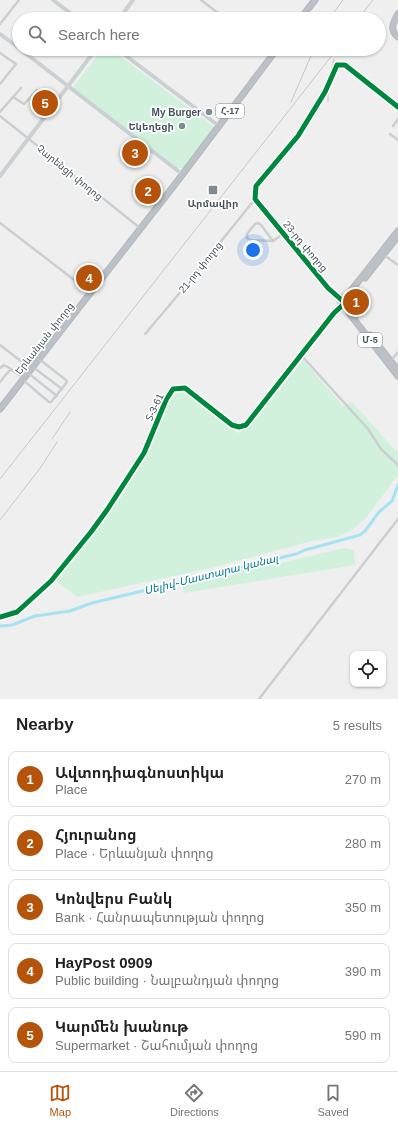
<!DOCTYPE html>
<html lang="en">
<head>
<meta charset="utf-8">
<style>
  :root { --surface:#fff; --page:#f2f2f2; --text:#222; --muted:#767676; --line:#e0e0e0; --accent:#b45309 }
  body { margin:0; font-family:Helvetica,"Noto Sans Armenian",sans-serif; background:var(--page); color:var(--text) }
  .controls { position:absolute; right:12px; bottom:12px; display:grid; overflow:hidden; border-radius:8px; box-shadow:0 1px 3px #0004 }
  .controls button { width:36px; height:36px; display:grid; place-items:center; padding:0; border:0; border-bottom:1px solid var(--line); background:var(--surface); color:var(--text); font:20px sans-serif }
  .you { position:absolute; left:253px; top:250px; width:14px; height:14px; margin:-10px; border:3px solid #fff; border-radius:50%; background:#1a73e8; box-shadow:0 0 0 6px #1a73e833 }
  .badge { display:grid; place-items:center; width:26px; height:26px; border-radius:50%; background:var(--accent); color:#fff; font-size:13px; font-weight:700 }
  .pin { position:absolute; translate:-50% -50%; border:2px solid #fff; box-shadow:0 1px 4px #0006 }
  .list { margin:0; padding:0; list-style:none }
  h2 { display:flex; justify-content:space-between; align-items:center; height:52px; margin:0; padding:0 16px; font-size:17px }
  h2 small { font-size:13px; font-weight:400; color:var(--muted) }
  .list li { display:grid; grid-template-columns:26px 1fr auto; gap:12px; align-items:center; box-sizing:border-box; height:56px; margin:0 8px 8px; padding:0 8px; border:1px solid var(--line); border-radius:8px }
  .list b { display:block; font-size:15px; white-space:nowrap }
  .list p { margin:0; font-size:13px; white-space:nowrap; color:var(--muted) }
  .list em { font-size:13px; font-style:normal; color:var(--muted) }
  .icon { flex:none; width:22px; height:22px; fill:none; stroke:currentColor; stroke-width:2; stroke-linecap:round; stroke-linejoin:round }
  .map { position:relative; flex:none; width:398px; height:699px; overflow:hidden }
  .search { position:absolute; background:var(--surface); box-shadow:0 1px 3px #0004; left:12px; right:12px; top:12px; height:44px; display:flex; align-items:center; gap:10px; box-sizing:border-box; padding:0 14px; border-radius:22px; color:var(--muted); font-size:15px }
  .sheet { height:372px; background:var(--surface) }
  nav { display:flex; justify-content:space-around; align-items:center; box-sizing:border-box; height:56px; border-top:1px solid var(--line); background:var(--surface); font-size:11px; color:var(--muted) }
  nav a { display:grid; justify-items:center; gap:2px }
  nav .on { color:var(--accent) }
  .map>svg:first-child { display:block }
  .green { fill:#d2f1dc }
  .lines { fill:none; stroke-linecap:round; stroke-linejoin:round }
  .canal { stroke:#a4e4f2; stroke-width:3 }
  .highway-casing { stroke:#b4b9bf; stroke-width:7 }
  .street { stroke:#cbcfd1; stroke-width:2.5 }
  .secondary { stroke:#cbd0d3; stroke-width:4 }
  .highway { stroke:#bbc1c6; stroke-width:5 }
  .rail { stroke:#c5c7ca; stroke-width:1 }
  .cycleway-casing { stroke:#fff; stroke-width:8 }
  .cycleway { stroke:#00873e; stroke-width:5 }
  .poi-dot { fill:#818a90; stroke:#fff; stroke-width:1.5 }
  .labels { text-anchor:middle; stroke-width:3.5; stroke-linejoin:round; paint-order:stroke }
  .shield { fill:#fff; stroke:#7d878e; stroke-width:1 }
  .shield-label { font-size:9px; font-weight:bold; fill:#45535d }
  .poi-label { font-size:10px; font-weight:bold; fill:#45535d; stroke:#fff; text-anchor:end }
  .street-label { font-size:10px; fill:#45535d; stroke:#fff }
  .water-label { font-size:11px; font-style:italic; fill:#047b93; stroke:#fff }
</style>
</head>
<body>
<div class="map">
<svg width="398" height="699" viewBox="0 0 398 699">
  <rect width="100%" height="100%" fill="#f0efef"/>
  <!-- green -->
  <g class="green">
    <polygon points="103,49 111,49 214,127 184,168 177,168 72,88"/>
    <polygon points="303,360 343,406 352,402 398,453 398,475 366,518 352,530 337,537 312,541 211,568 77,597 56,581 121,495 139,468 172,395 177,391 182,391 238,433 249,427"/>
    <polygon points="344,548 354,550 355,565 184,593 181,582 250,566 268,566"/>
  </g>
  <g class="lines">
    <!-- canal -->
    <polyline class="canal" points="0,626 12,625 35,616 70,611 92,603 176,583 296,554 305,550 360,535 365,531 379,512 392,501 398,485"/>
    <defs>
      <g id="highway">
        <path d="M398,14C393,23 389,30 398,37"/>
        <polyline points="300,19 315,0"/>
        <polyline points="398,231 350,292 345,303 349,313 398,376"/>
        <polyline points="365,278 398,236"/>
        <path d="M355,316C348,306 349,299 356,289"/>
        <polyline points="370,335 398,370"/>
        <polyline points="0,409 176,183 277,49"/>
      </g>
    </defs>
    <!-- highway casing -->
    <use href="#highway" class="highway-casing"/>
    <!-- street -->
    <g class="street">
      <polyline points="201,0 226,19"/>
      <polyline points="0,24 19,0"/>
      <polyline points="266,49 273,54"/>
      <polyline points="0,53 16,64 0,84"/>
      <polyline points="13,97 24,104 37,90 45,95 38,106 47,114"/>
      <polyline points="0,112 21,88"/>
      <polyline points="0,116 140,228"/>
      <polyline points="393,126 398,119"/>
      <polyline points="390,134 398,140"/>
      <polyline points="255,199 256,186 298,136 325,92 337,65 345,65 398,107"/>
      <polyline points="255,199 328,288 345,303"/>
      <polyline points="0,223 90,292"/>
      <polyline points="273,241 261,225 258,223 255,224 247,234 247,238 251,240 273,241 283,234"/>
      <polyline points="384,255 398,265"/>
      <polyline points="337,294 343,295 349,292"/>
      <polyline points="337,297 339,307"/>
      <polyline points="145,334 173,301 255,199"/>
      <polyline points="0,345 31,369"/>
      <polyline points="301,355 368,429 381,449 398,465"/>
      <polyline points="391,360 398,352"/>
      <polyline points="33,367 62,389"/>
      <polyline points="0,368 4,365 11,369"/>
      <polyline points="28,373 57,396"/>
      <polyline points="23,380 49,402 51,402 67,382 66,380 39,359"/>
      <polyline points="0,382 9,371 12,370 24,378"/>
      <polyline points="259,699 398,519"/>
    </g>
    <!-- secondary -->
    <g class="secondary">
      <polyline points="53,0 78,19"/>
      <polyline points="119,19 133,0"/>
      <polyline points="0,34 19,48"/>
      <polyline points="20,49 182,174"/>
      <polyline points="117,49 219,126"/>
      <polyline points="0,176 96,49"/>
      <polyline points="0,617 17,612 51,581 91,532 107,510 144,453 166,400 173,389 185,388 232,425 239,427 246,425 334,313 345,303"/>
    </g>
    <!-- highway -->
    <use href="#highway" class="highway"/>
    <!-- rail -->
    <g class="rail">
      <polyline points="329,19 343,0"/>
      <polyline points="358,19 373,0"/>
      <polyline points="291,102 314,49"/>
      <polyline points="328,102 328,83 334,59"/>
      <polyline points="52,439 70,412"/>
      <polyline points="0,479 337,49"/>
      <polyline points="0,520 41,467 57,442"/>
    </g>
    <defs>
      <polyline id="cycleway" points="0,617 17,612 51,581 91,532 107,510 144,453 166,400 173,389 185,388 232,425 239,427 246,425 334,313 345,303 328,288 255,199 256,186 298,136 325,92 337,65 345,65 398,107"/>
    </defs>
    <!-- cycleway casing -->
    <use href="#cycleway" class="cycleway-casing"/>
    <!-- cycleway -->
    <use href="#cycleway" class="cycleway"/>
  </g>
  <!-- markers -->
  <g class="poi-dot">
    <circle cx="209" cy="112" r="4"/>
    <circle cx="182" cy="126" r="4"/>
    <rect x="208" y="185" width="10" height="10" rx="2"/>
  </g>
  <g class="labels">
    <!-- shield labels -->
    <g class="shield">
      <rect x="216" y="104" width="28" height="14" rx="3"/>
      <rect x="358" y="333" width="24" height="14" rx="3"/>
    </g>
    <g class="shield-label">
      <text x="230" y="114">Հ-17</text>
      <text x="370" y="343">Մ-5</text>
    </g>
    <!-- poi labels -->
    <g class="poi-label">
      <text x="201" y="116">My Burger</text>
      <text x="174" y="130">Եկեղեցի</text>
      <text x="213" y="207" text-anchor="middle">Արմավիր</text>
    </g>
    <!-- street labels -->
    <g class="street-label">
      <text transform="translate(70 172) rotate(39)" y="4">Չարենցի փողոց</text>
      <text transform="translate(306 246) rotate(50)" y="4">23-րդ փողոց</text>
      <text transform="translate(200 267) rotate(-51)" y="4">21-րդ փողոց</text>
      <text transform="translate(44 338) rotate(-52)" y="4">Երևանյան փողոց</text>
      <text transform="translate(154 407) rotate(-65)" y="4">Տ-3-61</text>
    </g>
    <!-- water labels -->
    <g class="water-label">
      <text transform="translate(211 574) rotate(-14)" y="4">Սելիվ֊Մաստարա կանալ</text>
    </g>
  </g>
</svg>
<div class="controls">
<button><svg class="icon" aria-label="locate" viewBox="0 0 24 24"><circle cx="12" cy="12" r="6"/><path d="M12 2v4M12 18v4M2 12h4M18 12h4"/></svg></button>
</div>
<div class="you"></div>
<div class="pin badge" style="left:356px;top:302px">1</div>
<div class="pin badge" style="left:148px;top:191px">2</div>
<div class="pin badge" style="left:135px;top:153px">3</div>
<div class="pin badge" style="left:89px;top:278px">4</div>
<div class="pin badge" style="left:45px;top:103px">5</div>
<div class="search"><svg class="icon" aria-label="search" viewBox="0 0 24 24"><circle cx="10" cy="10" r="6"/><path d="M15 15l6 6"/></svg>Search here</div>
</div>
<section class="sheet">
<h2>Nearby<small>5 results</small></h2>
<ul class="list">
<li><span class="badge">1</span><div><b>Ավտոդիագնոստիկա</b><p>Place</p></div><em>270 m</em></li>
<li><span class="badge">2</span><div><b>Հյուրանոց</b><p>Place · Երևանյան փողոց</p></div><em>280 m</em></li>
<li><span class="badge">3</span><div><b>Կոնվերս Բանկ</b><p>Bank · Հանրապետության փողոց</p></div><em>350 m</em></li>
<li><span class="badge">4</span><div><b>HayPost 0909</b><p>Public building · Նալբանդյան փողոց</p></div><em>390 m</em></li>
<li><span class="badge">5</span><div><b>Կարմեն խանութ</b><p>Supermarket · Շահումյան փողոց</p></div><em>590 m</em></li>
</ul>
</section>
<nav>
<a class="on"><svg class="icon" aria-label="map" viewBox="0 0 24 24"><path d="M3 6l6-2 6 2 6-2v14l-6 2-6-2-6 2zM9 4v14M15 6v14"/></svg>Map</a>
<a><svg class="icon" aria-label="directions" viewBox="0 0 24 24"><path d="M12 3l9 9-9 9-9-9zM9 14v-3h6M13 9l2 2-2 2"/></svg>Directions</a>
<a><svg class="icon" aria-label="saved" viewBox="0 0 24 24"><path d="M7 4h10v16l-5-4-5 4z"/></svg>Saved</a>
</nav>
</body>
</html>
